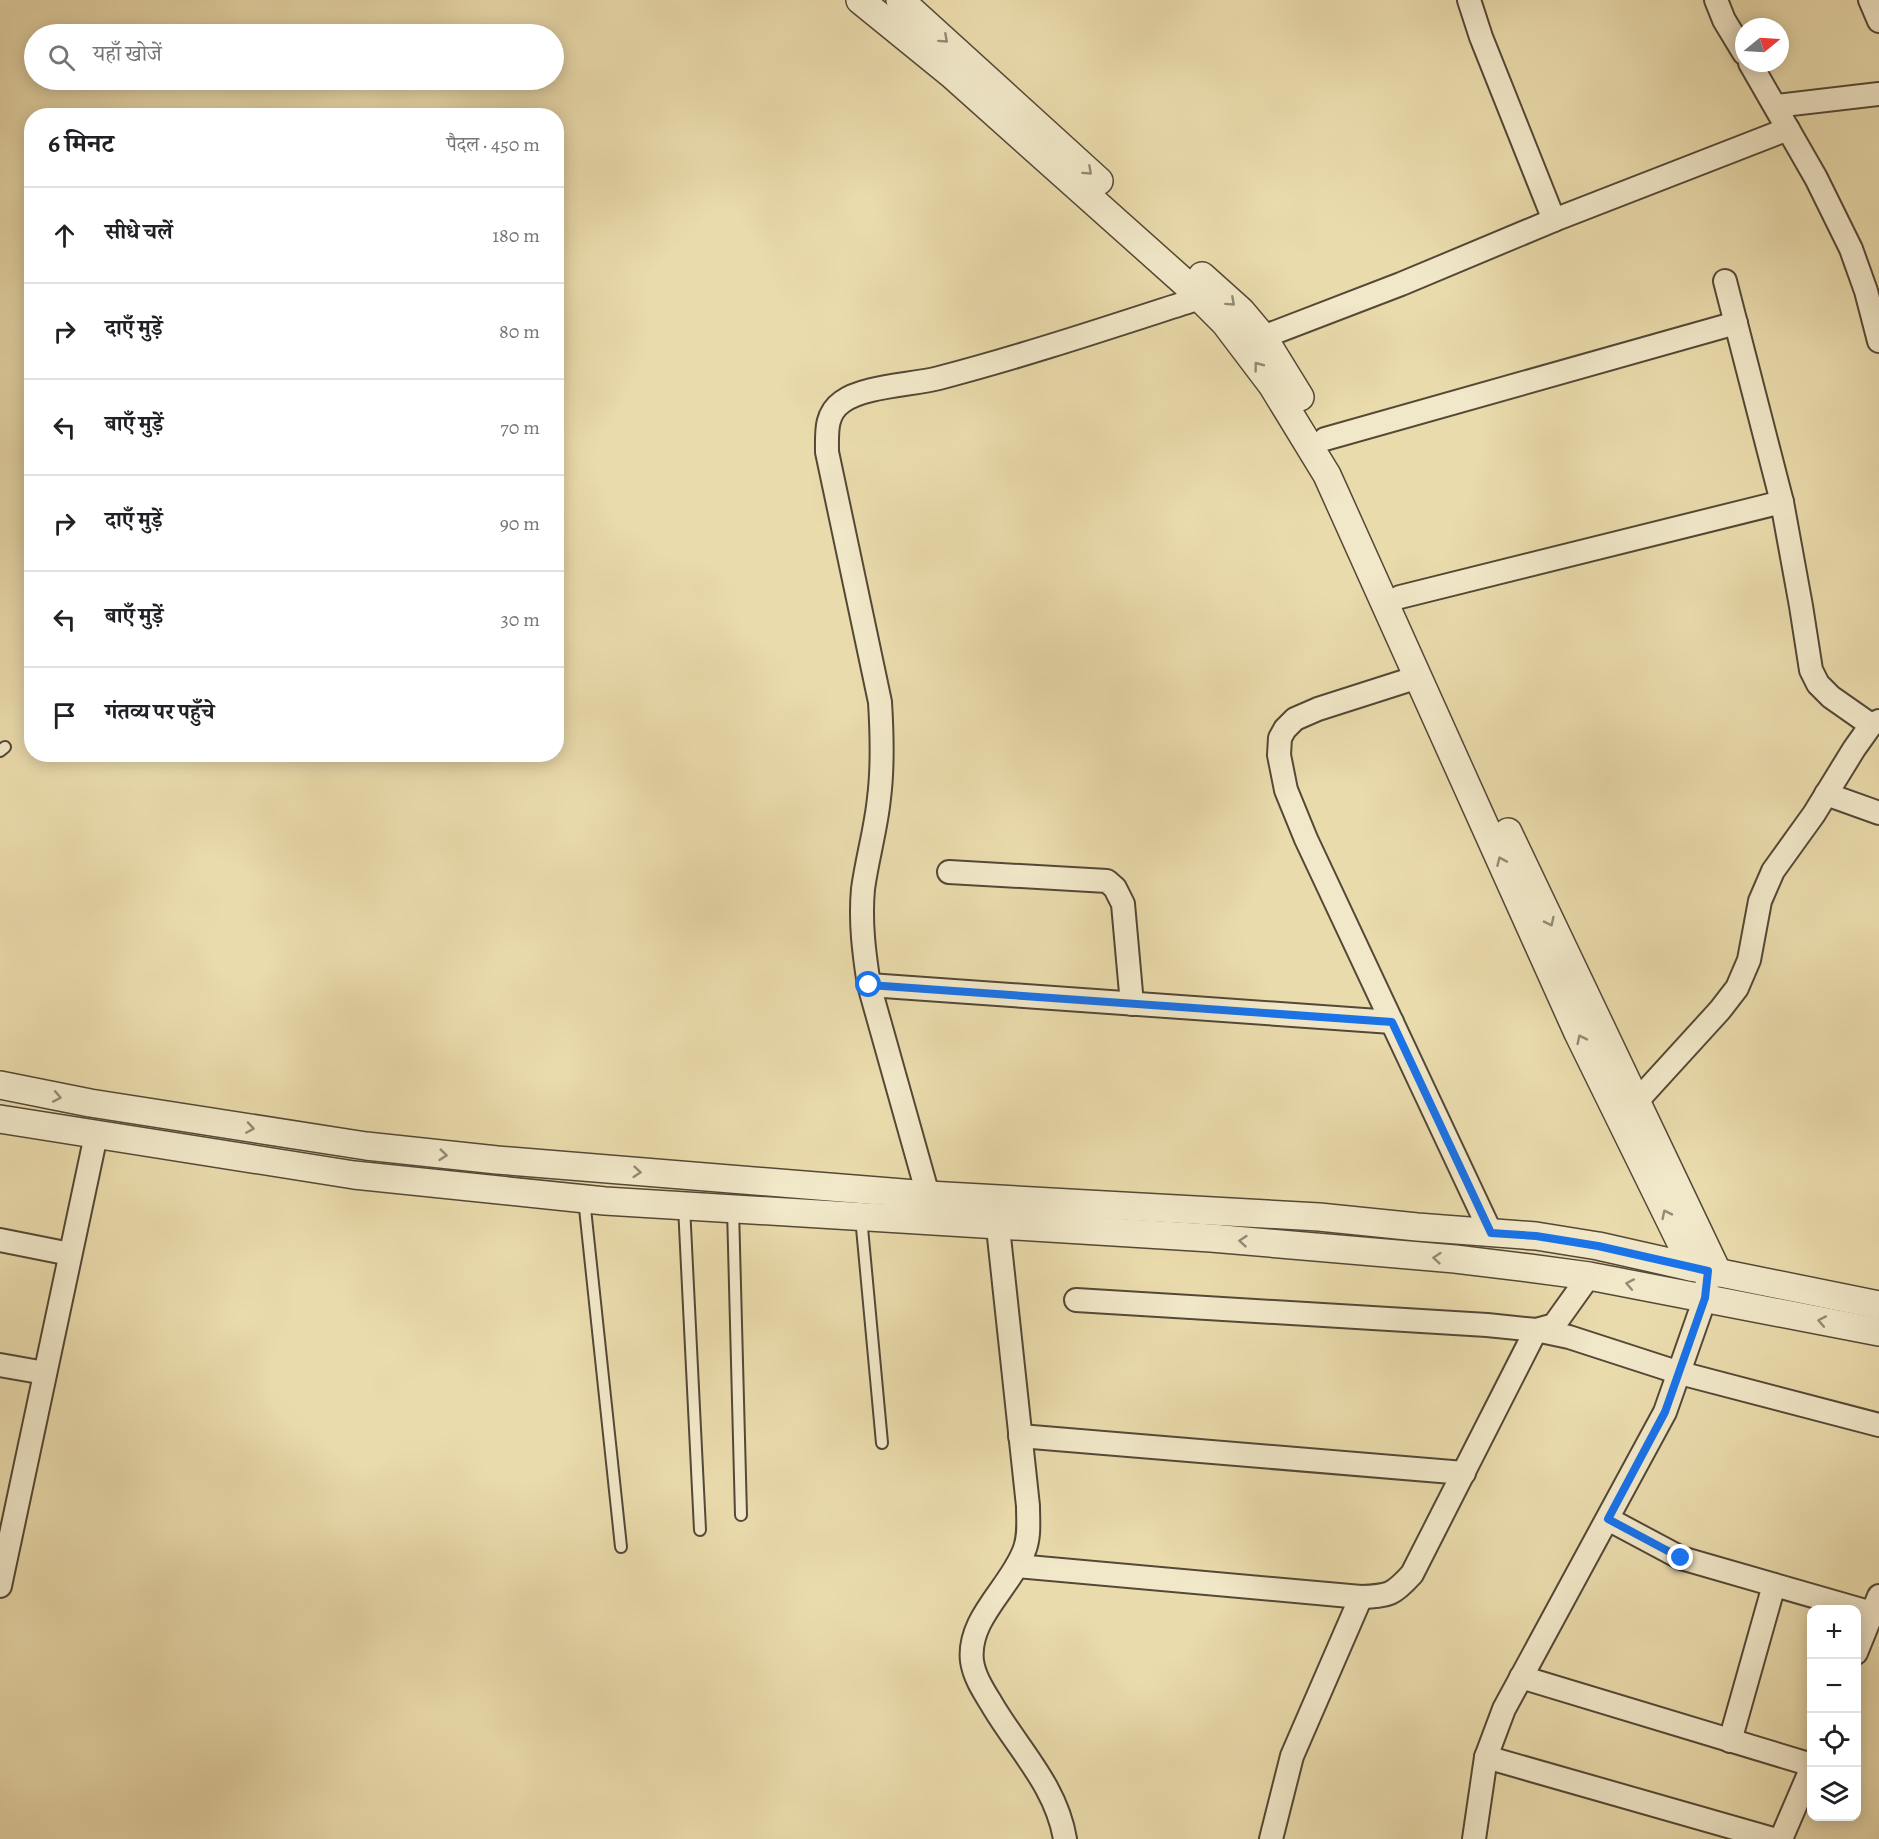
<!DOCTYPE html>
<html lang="hi">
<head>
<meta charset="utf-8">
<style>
  :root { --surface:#fff; --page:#f6f6f6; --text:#202124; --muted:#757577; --line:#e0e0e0 }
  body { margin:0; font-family:Alegreya,"Noto Serif Devanagari",serif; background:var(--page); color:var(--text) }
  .controls { position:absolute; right:18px; bottom:18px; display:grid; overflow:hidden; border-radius:12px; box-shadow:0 3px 15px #0003 }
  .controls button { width:54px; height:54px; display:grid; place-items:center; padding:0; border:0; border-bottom:2px solid var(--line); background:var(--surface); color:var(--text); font:30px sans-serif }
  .compass { position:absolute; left:1735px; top:18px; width:54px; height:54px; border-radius:50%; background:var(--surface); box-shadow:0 3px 15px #0003; rotate:72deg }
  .stop { position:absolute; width:18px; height:18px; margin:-14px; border:4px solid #1a73e8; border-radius:50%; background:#fff }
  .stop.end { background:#1a73e8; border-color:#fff; box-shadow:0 2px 6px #0008 }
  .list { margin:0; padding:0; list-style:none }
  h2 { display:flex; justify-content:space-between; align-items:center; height:78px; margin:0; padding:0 24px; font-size:26px }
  h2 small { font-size:20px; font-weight:400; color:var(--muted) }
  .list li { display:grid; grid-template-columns:39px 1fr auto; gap:18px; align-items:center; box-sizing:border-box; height:96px; padding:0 24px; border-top:2px solid var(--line) }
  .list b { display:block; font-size:22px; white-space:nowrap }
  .list em { font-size:20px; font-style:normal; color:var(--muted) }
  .icon { flex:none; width:33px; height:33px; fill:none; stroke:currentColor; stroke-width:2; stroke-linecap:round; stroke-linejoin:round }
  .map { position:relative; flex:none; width:1879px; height:1839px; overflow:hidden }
  .search { position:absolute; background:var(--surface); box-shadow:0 3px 15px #0003; left:24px; top:24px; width:540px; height:66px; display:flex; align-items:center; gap:15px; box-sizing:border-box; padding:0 21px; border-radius:33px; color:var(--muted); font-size:22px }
  .panel { position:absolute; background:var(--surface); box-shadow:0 3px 15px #0003; left:24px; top:108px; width:540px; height:654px; border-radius:24px }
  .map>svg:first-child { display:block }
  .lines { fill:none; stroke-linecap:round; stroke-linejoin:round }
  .service-casing { stroke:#544836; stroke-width:14 }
  .minor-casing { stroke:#544836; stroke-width:26 }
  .tertiary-casing { stroke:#544836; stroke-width:30 }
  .service { stroke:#f1e8c9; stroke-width:10 }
  .minor { stroke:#f1e8c9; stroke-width:22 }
  .tertiary { stroke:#f1e8c9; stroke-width:27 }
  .oneway { stroke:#948a75 }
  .route { stroke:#1a73e8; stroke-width:8 }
</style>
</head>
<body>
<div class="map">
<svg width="1879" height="1839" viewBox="0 0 1879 1839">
  <rect width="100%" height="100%" fill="#eadbac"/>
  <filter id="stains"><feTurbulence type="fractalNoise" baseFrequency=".00333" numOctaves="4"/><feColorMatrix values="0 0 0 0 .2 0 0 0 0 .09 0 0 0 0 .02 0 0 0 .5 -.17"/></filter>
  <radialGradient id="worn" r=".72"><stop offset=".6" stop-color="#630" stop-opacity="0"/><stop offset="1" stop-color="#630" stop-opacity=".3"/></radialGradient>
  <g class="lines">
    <defs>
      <g id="service">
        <polyline points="0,751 5,747"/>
        <polyline points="584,1199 621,1547"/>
        <polyline points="684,1206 700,1530"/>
        <polyline points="733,1209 741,1515"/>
        <polyline points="861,1217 882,1443"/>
      </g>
      <g id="minor">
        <polyline points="1469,0 1481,37 1554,220"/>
        <polyline points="1716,0 1724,20 1744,53"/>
        <polyline points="1870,0 1879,21"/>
        <polyline points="1750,63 1816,178 1851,249 1866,291 1879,341"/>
        <polyline points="1776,106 1879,94"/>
        <polyline points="1725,281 1782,502 1801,606 1811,670 1818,684 1831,697 1871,725"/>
        <polyline points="1263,337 1401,284 1554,220 1788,129"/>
        <polyline points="1325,439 1736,323"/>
        <polyline points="1400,597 1782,502"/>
        <polyline points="1418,677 1318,709 1295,719 1285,729 1280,738 1279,755 1286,790 1306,839 1491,1233"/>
        <polyline points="1826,794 1879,813"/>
        <polyline points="949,872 1107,881 1115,888 1123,904 1132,1004"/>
        <polyline points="869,985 1392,1022"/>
        <polyline points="1624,1111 1637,1101 1720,1010 1737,988 1749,960 1760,901 1773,871 1814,814 1854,749 1871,725 1879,721"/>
        <path d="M928,1195L869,985C864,953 860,922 863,889C867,859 876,829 879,798C883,767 882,734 880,702L827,452C827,433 825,414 842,402C863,386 912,385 939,378C1027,355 1113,326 1200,298"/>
        <path d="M996,1209L1028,1506C1028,1521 1030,1537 1024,1551C1010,1588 967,1619 972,1661C974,1676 983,1690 991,1703C1017,1748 1056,1785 1065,1839"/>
        <polyline points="0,1240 70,1254"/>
        <polyline points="1076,1300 1487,1325 1536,1330 1569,1337 1680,1373 1879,1425"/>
        <polyline points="0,1365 45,1373"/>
        <polyline points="1020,1436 1464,1473"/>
        <polyline points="1608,1519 1681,1558 1879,1615"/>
        <path d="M1017,1566L1361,1597C1389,1596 1393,1595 1412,1574L1536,1330L1554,1325L1589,1276"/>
        <polyline points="0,1586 96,1135"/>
        <polyline points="1856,1653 1879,1596"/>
        <polyline points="1521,1677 1812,1765"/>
        <polyline points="1730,1741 1774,1585"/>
        <polyline points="1486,1757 1773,1839"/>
        <polyline points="1271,1839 1292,1756 1361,1597"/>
        <polyline points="1474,1839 1486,1757 1504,1709 1665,1412 1705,1298 1707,1281"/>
        <polyline points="1781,1839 1812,1767"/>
      </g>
      <g id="tertiary">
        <polyline points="860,0 951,74 1185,283 1225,323 1272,385 1327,475 1578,1033 1681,1243 1691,1267"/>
        <polyline points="900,0 1099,181"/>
        <polyline points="1202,276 1241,311 1263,337 1300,397"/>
        <polyline points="1508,832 1718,1273"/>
        <polyline points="0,1085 90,1103 366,1146 497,1160 928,1195 1319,1217 1417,1227 1536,1236 1598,1246 1691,1267 1879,1305"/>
        <polyline points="0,1119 354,1175 605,1201 1211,1238 1455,1259 1529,1268 1589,1276 1879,1332"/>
      </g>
    </defs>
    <!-- service casing -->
    <use href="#service" class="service-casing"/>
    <!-- minor casing -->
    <use href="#minor" class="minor-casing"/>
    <!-- tertiary casing -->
    <use href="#tertiary" class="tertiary-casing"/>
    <!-- service -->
    <use href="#service" class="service"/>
    <!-- minor -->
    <use href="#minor" class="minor"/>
    <!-- tertiary -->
    <use href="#tertiary" class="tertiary"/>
  </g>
  <!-- one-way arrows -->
  <defs><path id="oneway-chevron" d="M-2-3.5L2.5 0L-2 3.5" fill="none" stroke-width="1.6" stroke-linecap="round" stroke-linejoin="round" transform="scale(1.5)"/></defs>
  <g class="oneway">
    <use href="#oneway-chevron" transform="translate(944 39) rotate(42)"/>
    <use href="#oneway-chevron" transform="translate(1088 171) rotate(42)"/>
    <use href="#oneway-chevron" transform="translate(1231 302) rotate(42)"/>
    <use href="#oneway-chevron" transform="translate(1258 366) rotate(-127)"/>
    <use href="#oneway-chevron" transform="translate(1501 861) rotate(-114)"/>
    <use href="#oneway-chevron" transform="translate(1550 922) rotate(64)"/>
    <use href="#oneway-chevron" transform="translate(1581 1039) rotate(-116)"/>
    <use href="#oneway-chevron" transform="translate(57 1097) rotate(11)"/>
    <use href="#oneway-chevron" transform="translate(250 1128) rotate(9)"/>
    <use href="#oneway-chevron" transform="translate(443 1155) rotate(6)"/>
    <use href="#oneway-chevron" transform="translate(637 1172) rotate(5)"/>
    <use href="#oneway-chevron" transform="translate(1666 1214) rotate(-116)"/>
    <use href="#oneway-chevron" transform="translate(1243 1241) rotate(-175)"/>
    <use href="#oneway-chevron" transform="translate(1437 1258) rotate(-175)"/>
    <use href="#oneway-chevron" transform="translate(1630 1284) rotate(-169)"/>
    <use href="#oneway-chevron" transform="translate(1822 1321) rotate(-169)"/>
  </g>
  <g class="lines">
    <!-- route -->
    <polyline class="route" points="869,985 1392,1022 1491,1233 1536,1236 1598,1246 1708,1271 1705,1298 1665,1412 1608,1519 1681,1558"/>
  </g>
  <rect width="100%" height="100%" filter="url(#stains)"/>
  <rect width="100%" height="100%" fill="url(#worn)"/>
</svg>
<div class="controls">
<button>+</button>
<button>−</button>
<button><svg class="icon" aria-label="locate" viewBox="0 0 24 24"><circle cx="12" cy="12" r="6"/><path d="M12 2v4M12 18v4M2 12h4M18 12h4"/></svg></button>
<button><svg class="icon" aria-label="layers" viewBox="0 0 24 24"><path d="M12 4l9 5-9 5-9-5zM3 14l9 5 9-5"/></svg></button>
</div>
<svg class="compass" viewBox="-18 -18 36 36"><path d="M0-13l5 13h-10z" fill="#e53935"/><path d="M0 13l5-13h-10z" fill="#757577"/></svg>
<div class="stop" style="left:869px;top:985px"></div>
<div class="stop end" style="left:1681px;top:1558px"></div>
<div class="search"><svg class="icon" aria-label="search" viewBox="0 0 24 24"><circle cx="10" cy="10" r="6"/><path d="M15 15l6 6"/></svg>यहाँ खोजें</div>
<section class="panel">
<h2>6 मिनट<small>पैदल · 450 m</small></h2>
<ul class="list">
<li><svg class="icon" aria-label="ahead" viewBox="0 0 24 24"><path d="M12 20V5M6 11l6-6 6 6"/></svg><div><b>सीधे चलें</b></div><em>180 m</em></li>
<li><svg class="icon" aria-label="right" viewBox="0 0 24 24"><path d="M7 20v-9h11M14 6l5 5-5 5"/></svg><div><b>दाएँ मुड़ें</b></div><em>80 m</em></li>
<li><svg class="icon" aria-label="left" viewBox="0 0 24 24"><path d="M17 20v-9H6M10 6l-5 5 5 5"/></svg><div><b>बाएँ मुड़ें</b></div><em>70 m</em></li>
<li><svg class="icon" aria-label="right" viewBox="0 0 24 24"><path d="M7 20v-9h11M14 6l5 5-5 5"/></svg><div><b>दाएँ मुड़ें</b></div><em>90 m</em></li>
<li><svg class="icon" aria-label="left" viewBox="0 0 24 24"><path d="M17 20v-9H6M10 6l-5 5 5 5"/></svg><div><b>बाएँ मुड़ें</b></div><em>30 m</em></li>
<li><svg class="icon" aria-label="arrive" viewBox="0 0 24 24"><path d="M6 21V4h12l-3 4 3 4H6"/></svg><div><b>गंतव्य पर पहुँचे</b></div></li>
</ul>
</section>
</div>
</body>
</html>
